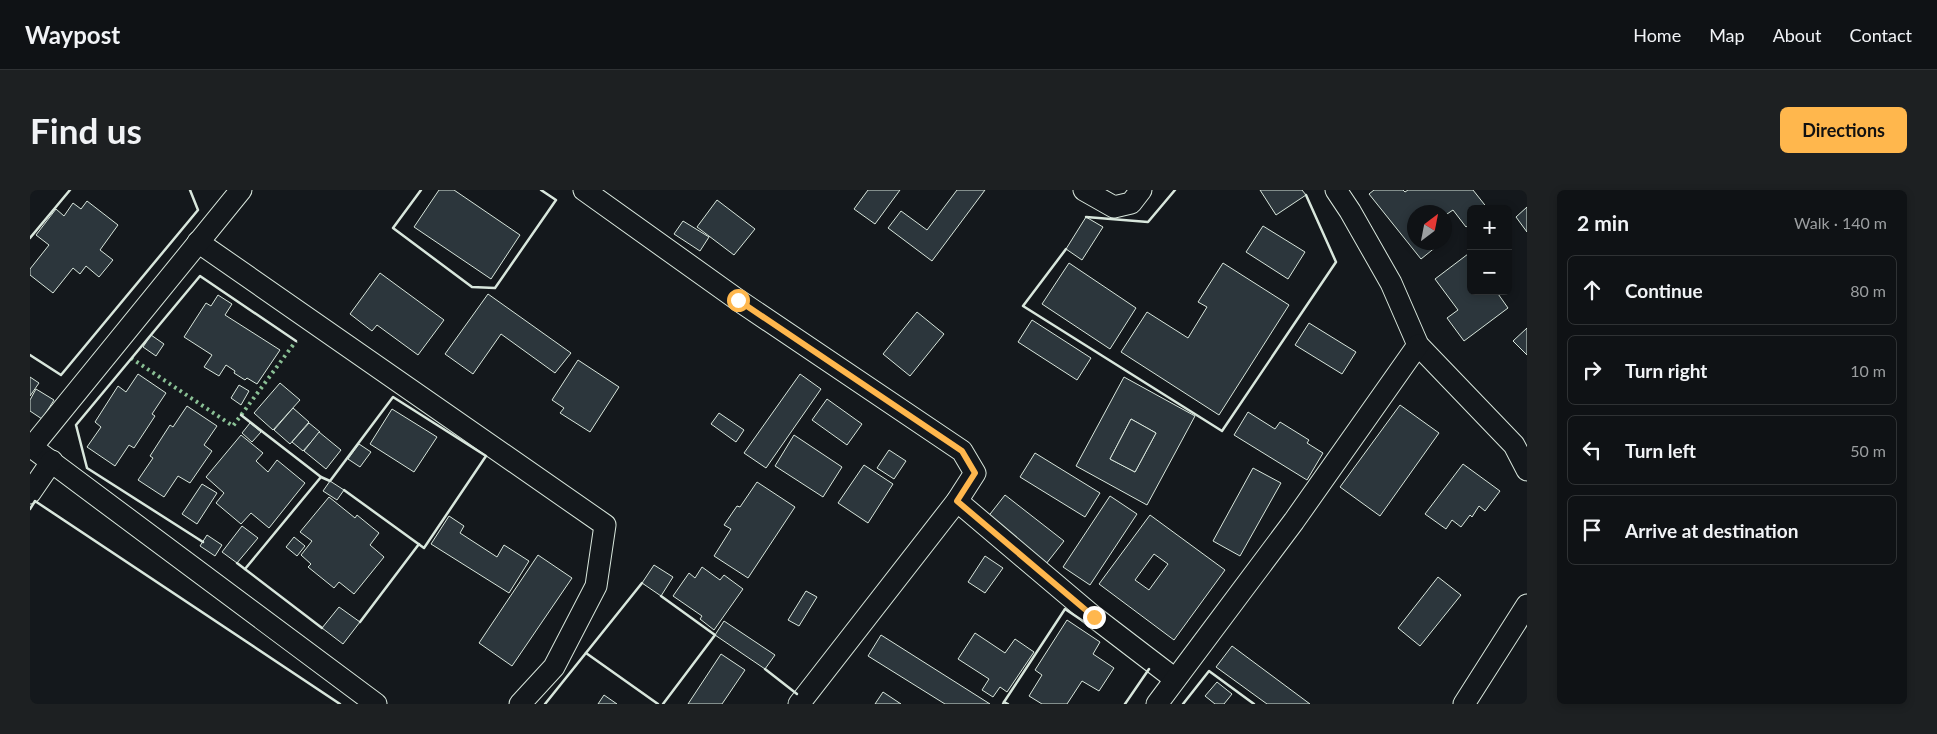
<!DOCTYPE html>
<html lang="en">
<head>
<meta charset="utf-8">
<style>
  :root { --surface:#0f1215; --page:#1d2022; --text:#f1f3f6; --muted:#9b9ea0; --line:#2f3234; --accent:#ffb74d }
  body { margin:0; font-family:Lato,sans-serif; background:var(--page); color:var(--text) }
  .controls { position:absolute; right:15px; top:15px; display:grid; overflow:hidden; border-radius:8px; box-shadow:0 2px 8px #0003 }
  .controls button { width:45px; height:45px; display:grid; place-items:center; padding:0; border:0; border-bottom:1px solid var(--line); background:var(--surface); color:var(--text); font:25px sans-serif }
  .compass { position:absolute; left:1377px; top:15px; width:45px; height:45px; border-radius:50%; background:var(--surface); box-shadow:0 2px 8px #0003; rotate:32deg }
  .stop { position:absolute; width:15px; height:15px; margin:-11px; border:4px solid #ffb74d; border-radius:50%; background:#fff }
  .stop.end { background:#ffb74d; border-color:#fff; box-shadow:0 1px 5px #0008 }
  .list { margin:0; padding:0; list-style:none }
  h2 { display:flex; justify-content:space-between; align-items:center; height:65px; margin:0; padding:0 20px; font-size:21px }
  h2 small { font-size:16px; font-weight:400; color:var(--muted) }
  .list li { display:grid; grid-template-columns:32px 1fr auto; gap:15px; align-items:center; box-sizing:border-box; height:70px; margin:0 10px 10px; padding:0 10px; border:1px solid var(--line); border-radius:8px }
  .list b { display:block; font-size:19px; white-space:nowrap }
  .list em { font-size:16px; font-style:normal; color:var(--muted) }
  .icon { flex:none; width:28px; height:28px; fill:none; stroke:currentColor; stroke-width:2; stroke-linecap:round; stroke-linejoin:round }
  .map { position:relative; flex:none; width:1497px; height:514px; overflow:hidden; border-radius:8px }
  header { display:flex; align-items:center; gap:30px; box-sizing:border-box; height:70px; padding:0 25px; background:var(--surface); border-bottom:1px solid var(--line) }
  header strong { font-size:24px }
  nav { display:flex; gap:28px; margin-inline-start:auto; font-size:18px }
  .intro { display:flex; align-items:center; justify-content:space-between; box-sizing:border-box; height:120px; padding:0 30px }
  h1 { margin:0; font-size:35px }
  .button { padding:12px 22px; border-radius:8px; background:var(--accent); color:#111; font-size:18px; font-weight:700 }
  main { display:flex; gap:30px; padding:0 30px }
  aside { flex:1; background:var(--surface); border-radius:8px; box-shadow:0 2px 8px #0003 }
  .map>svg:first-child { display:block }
  .building { fill:#2c363c; stroke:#d8e6dc; fill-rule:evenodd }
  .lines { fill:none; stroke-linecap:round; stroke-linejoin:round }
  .street-casing { stroke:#d8e6dc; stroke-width:23 }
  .street { stroke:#14181c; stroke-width:21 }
  .hedge { stroke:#8ac095; stroke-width:4; stroke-dasharray:2.5 4; stroke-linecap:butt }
  .wall { stroke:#d8e6dc; stroke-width:2.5 }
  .route { stroke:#ffb74d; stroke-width:6 }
</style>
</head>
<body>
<header>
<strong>Waypost</strong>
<nav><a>Home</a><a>Map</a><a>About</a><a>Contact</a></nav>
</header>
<div class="intro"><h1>Find us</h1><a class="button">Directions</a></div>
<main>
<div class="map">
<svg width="1497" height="514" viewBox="0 0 1497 514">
  <rect width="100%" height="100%" fill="#14181c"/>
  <!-- building -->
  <g class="building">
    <polygon points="409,0 424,0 490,45 461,89 384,37"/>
    <polygon points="838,0 870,0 845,34 824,19"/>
    <polygon points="927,0 955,0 902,71 858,38 871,21 897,40"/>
    <polygon points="1230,0 1272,0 1276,5 1246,25"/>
    <polygon points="1344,0 1373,0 1375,2 1378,0 1443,0 1458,19 1441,19 1441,33 1436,37 1423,20 1414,26 1414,22 1384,22 1384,52 1412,52 1391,69 1339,4"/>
    <polygon points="687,10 725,39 704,65 667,37"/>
    <polygon points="57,11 88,35 70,60 83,70 69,87 56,76 50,84 43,78 23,103 0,85 0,79 19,55 6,45 26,19 34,26 43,13 51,19"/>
    <polygon points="1497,17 1497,42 1486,27"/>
    <polygon points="1056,27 1073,37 1052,70 1036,59"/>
    <polygon points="653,31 679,47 670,61 644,44"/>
    <polygon points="1233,36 1275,62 1258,89 1216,62"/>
    <polygon points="1438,64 1441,68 1441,101 1466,101 1478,118 1434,151 1417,128 1428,120 1405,89"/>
    <polygon points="1039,73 1106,118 1080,159 1012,114"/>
    <polygon points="1193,73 1259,115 1189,225 1091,162 1117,122 1158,148 1177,117 1168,112"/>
    <polygon points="350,83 414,130 388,165 347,135 342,141 320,124"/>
    <polygon points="458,104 541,163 525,183 471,144 443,184 415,164"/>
    <polygon points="188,105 202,114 195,125 250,160 227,194 217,188 215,190 204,183 205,181 196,175 189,186 174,177 182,165 154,147 176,113 181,116"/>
    <polygon points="887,122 914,144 880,186 853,164"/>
    <polygon points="1002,130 1061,168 1047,190 988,152"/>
    <polygon points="1279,133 1326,162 1312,184 1265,155"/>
    <polygon points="1497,138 1497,165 1483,151"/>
    <polygon points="121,145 134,154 126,166 113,157"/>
    <polygon points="548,170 589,197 560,242 530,223 534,218 522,210"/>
    <polygon points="108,184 136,203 122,224 125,226 104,258 99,255 85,276 57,257 71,237 65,232 88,196 96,202"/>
    <polygon points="770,184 791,199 736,278 714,263"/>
    <polygon points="0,187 9,193 0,206"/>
    <path d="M1094,187L1165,226L1117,315L1046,276ZM1101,229L1126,243L1105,282L1080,269Z"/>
    <polygon points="250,193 270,210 243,240 224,223"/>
    <polygon points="209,195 219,201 211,215 201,208"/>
    <polygon points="6,199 24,210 12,229 0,221 0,210"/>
    <polygon points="797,209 832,234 817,255 782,230"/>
    <polygon points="1370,215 1409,243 1350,326 1310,297"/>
    <polygon points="157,216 187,236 174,255 182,261 160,293 148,286 134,307 108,290 123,268 120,266 140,235 143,237"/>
    <polygon points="263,218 279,232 260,254 244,240"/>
    <polygon points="362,219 407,247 384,282 340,254"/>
    <polygon points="1218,222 1245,239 1250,232 1279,250 1277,253 1293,263 1277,290 1204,245"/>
    <polygon points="689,223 714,240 706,252 681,234"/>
    <polygon points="1101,229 1126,243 1105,282 1080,269"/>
    <polygon points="220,233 231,242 222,252 212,243"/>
    <polygon points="279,233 290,242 273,261 262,252"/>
    <polygon points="289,242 311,260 296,279 274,261"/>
    <polygon points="211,245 233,263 226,271 238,282 247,270 275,293 239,338 221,323 211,334 186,313 194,303 176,287"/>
    <polygon points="764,245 812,277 793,307 745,276"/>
    <polygon points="329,254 341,262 330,277 318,269"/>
    <polygon points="859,260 876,271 864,289 847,278"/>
    <polygon points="1005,263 1070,303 1055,327 990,287"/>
    <polygon points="1433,274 1470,301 1455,321 1449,316 1442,327 1440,325 1431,337 1422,330 1416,339 1395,324"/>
    <polygon points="834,275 863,294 838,333 808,313"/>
    <polygon points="1223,278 1251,293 1210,366 1183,351"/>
    <polygon points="300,291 314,300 307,310 293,301"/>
    <polygon points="727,292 765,317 718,388 684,366 701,339 694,335 707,316 710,317"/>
    <polygon points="172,294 187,303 167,334 152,324"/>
    <polygon points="975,305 1034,351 1016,374 957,328"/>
    <polygon points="1080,306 1107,324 1060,395 1033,377"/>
    <polygon points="299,307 325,328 327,325 349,343 340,355 354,367 324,404 309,392 304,398 278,377 281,374 271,365 282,351 270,342"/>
    <path d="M1120,325L1195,380L1144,450L1069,394ZM1124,364L1138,374L1119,400L1105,390Z"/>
    <polygon points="419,326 434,336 430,343 467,367 474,355 499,371 479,403 401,354"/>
    <polygon points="212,336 228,348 207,373 192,362"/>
    <polygon points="177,345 192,355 185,366 170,356"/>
    <polygon points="264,347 275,356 267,366 256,357"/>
    <polygon points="508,365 542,388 482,476 449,453"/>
    <polygon points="955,366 973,378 955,403 938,392"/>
    <polygon points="624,375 643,387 631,406 612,393"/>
    <polygon points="672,377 690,390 694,385 713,399 684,440 670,429 672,426 643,406 659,383 665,388"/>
    <polygon points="1408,387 1431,405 1390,456 1368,438"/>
    <polygon points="776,401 787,407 769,436 758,430"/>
    <polygon points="309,417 330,432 313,454 292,438"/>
    <polygon points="1037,430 1070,452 1063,464 1084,478 1069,501 1052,491 1037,514 1012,514 999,506 1012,485 1005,480"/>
    <polygon points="694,431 745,465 735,479 685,445"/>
    <polygon points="945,443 975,463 985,449 1004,462 977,502 970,497 963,507 952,500 959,489 928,469"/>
    <polygon points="851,445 960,514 915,514 838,466"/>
    <polygon points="1202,456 1280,514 1237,514 1186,477"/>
    <polygon points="691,464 715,480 692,514 658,514"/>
    <polygon points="1187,492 1202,504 1194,514 1185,514 1175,506"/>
    <polygon points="853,502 871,514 845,514"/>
    <polygon points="574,505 587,514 568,514"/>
  </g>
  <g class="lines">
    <defs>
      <g id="street">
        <polyline points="554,0 708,110 932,261 945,283 927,311 769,514"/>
        <polyline points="1054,0 1084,17 1101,13 1111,0"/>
        <polyline points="1306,0 1320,21 1361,93 1388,155 1484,255 1497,280"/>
        <polyline points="168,52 575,335 566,396 524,477 490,514"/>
        <polyline points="0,256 346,514"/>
        <polyline points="2,257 211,0"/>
        <polyline points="0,303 22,271"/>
        <polyline points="927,311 1064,427 1145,489"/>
        <polyline points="1127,514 1264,331 1388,155"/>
        <polyline points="1434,514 1497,415"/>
      </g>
    </defs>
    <!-- street casing -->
    <use href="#street" class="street-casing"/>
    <!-- street -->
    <use href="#street" class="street"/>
    <!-- hedge -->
    <polyline class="hedge" points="101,168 203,236 266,151"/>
    <!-- wall -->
    <g class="wall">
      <polyline points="391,0 363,38 442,97 465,98 526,10 511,0"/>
      <polyline points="1056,27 1118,32 1145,0"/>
      <polyline points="0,48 40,0"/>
      <polyline points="1036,59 993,116 1192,241 1306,72 1276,5"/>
      <polyline points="0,165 31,185 168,20 160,0"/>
      <polyline points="211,225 291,287 300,291 363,207 456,266 394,358 314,300"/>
      <polyline points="0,319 5,311 310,514"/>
      <polyline points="173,352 57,278 46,235 170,86 266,151"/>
      <polyline points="207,373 292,438"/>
      <polyline points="215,379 291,287"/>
      <polyline points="631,406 685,445 633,514"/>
      <polyline points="330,432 389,354"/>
      <polyline points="556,463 628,514"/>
      <polyline points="735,479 767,504"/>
      <polyline points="974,512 1035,419 1053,431"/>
      <polyline points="515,514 612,393"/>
      <polyline points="973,514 974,512 978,514"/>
      <polyline points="1095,514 1119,479"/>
      <polyline points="1153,514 1179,481 1224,514"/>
    </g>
  </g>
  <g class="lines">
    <!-- route -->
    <polyline class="route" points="708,110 932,261 945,283 927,311 1064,427"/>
  </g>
</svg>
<div class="controls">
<button>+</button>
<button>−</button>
</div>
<svg class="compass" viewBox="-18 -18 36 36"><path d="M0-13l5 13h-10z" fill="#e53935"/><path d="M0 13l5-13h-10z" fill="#9b9ea0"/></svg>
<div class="stop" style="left:708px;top:110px"></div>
<div class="stop end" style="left:1064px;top:427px"></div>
</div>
<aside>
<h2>2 min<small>Walk · 140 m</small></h2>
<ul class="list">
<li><svg class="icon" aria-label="ahead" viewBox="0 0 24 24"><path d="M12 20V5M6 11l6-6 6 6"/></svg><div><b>Continue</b></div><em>80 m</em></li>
<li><svg class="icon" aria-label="right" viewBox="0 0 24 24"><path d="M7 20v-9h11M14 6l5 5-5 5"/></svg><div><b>Turn right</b></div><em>10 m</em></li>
<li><svg class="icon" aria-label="left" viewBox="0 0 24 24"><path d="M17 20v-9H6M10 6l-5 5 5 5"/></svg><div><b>Turn left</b></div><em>50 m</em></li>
<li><svg class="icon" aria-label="arrive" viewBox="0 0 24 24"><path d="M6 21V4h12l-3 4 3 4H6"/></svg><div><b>Arrive at destination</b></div></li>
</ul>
</aside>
</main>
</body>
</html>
